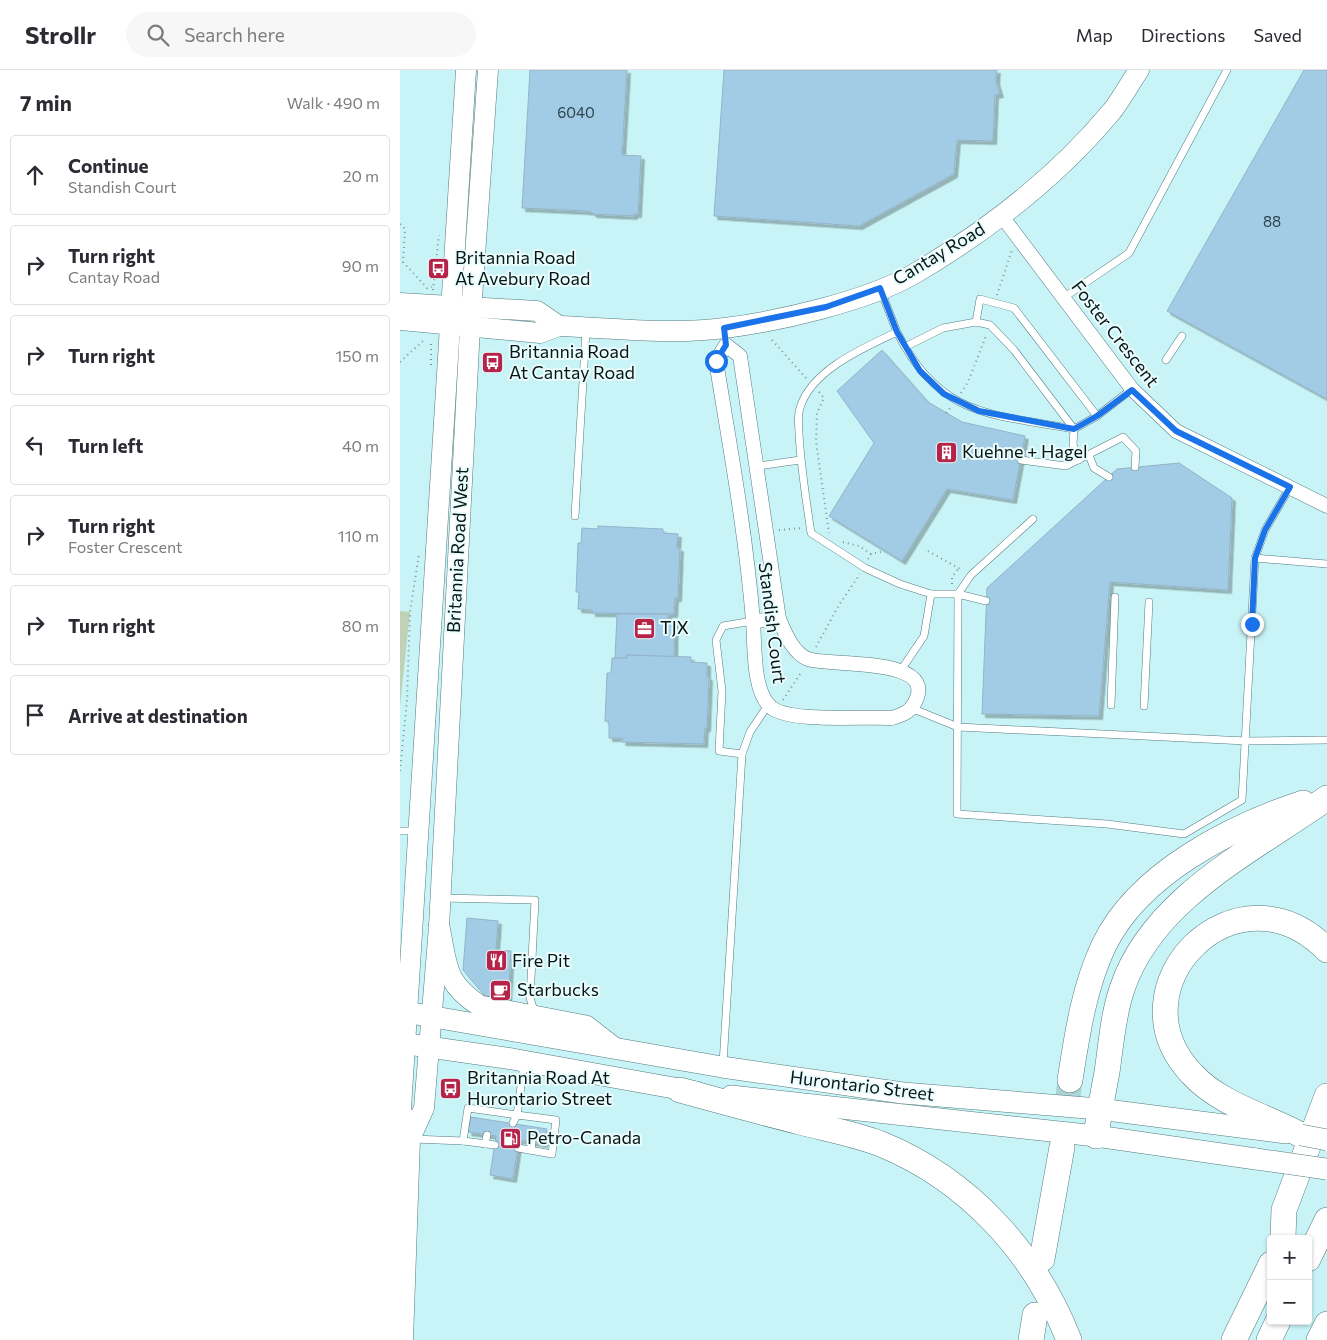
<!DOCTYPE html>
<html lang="en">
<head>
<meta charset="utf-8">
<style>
  :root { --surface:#fff; --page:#f7f7f7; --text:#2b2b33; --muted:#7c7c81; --line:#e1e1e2 }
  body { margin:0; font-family:Commissioner,sans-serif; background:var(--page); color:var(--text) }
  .controls { position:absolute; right:15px; bottom:15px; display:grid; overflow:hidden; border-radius:5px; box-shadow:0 1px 4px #0004 }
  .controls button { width:45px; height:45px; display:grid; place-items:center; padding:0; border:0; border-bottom:1px solid var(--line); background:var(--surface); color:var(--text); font:25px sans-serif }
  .stop { position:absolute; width:15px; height:15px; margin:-11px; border:4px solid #1a73e8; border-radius:50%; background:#fff }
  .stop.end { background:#1a73e8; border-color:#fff; box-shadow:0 1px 5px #0008 }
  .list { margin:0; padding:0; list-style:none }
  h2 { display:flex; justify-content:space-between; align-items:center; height:65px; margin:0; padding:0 20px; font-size:21px }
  h2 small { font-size:16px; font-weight:400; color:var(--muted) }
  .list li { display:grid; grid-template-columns:32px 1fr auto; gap:15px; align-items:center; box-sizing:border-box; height:80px; margin:0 10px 10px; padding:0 10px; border:1px solid var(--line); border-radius:5px }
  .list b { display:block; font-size:19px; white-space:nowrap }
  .list p { margin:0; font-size:16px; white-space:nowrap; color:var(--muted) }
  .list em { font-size:16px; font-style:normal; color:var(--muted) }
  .icon { flex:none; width:28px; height:28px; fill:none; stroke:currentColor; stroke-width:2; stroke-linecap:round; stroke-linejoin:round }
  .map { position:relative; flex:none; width:927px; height:1270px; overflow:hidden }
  header { display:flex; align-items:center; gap:30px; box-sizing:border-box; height:70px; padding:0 25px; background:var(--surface); border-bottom:1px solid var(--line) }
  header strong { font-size:24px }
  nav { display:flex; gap:28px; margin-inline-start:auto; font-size:18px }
  .search { width:350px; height:45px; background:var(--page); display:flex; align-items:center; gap:12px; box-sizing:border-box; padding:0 18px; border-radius:28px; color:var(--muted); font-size:19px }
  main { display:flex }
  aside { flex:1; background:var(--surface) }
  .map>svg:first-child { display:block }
  .green { fill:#c0d1b7 }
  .building { fill:#a2cbe5; stroke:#94b3c7; filter:url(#shadow) }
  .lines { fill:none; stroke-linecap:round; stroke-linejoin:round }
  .highway-tunnel { stroke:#acd3d6; stroke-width:25; stroke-dasharray:25 12; stroke-linecap:butt }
  .lane-casing { stroke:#537b7e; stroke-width:8 }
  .street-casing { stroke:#537b7e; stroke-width:15 }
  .secondary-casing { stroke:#537b7e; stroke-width:21 }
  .primary-casing { stroke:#537b7e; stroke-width:22 }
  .highway-casing { stroke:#537b7e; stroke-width:26 }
  .path { stroke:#769598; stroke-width:2; stroke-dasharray:1 4; stroke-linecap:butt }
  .lane { stroke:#fff; stroke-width:7 }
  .street { stroke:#fff; stroke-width:14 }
  .secondary { stroke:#fff; stroke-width:20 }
  .primary { stroke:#fff; stroke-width:21 }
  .highway { stroke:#fff; stroke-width:25 }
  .primary-bridge-casing { stroke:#537b7e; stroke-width:22; stroke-linecap:butt }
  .primary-bridge { stroke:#fff; stroke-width:21 }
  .route { stroke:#1a73e8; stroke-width:6 }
  .labels { text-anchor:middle; stroke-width:4; stroke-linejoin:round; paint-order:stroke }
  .number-label { font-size:15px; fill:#2d434b }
  .street-label { font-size:18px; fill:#061618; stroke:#ebfcfd }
  .poi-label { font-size:18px; fill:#061618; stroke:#ebfcfd; text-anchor:start }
</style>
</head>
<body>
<header>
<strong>Strollr</strong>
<div class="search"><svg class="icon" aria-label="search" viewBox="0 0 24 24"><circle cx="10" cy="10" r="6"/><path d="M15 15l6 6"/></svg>Search here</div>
<nav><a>Map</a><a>Directions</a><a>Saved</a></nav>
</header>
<main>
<aside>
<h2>7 min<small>Walk · 490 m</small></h2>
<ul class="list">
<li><svg class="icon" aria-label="ahead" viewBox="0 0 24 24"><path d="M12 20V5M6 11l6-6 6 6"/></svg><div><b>Continue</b><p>Standish Court</p></div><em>20 m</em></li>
<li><svg class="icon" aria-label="right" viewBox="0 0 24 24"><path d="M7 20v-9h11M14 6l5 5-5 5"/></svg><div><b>Turn right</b><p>Cantay Road</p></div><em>90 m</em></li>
<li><svg class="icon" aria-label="right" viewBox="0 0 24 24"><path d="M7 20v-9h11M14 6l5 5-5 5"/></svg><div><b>Turn right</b></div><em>150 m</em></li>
<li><svg class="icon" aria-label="left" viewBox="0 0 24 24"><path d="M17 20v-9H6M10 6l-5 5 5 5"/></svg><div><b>Turn left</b></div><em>40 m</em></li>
<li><svg class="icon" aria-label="right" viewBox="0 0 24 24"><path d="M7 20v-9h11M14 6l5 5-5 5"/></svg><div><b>Turn right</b><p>Foster Crescent</p></div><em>110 m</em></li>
<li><svg class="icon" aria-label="right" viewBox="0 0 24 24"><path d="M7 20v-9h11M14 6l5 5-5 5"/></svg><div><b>Turn right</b></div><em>80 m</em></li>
<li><svg class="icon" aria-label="arrive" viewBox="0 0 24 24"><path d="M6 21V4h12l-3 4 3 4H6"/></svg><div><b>Arrive at destination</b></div></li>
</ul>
</aside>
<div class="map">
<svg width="927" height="1270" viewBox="0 0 927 1270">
  <defs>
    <filter id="shadow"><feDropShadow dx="3.5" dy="3.5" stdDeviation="0" flood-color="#0004"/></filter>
  </defs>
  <rect width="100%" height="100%" fill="#c9f4f7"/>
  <!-- green -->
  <polygon class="green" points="0,541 10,542 0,636"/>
  <!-- building -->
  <g class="building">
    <polygon points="130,0 227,0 222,85 241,86 238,144 234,144 234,146 193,144 192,142 185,141 122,138"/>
    <polygon points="324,0 597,0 596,11 600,24 595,25 593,71 557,70 554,104 459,156 314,146"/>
    <polygon points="904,0 927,0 927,329 767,241"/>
    <polygon points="482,280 528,332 562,352 625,366 613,430 547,419 502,491 429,446 474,373 437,321"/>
    <polygon points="779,393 832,428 828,520 710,512 699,646 582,644 587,518 717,399"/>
    <polygon points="198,456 263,459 263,463 278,464 277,478 280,478 278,528 275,528 274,544 192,543 192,540 178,539 179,522 176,522 178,473 181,473 182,458 198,459"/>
    <polygon points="217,544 268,544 268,551 275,551 274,587 227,585 227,588 215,588"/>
    <polygon points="227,585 291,587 291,592 307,593 307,607 309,607 307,658 305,658 304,674 222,672 223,668 209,668 209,652 205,651 207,603 211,603 212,588 227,588"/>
    <polygon points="67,848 98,851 96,880 111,881 108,930 85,926 63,900"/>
    <polygon points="71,1047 147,1059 144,1074 119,1070 113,1109 90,1105 96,1066 68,1062"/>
  </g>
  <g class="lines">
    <!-- highway-tunnel -->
    <polyline class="highway-tunnel" points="662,1077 670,1010"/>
    <defs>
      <g id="lane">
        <path d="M481,221L497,262C465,277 411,300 400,338C397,346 399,356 399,364C401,398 406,430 411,463L465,498L500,514L531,524"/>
        <polyline points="663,228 729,183 827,0"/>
        <polyline points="576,252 580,229 614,238 697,346"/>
        <path d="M497,262C539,347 591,344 674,359"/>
        <polyline points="505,277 543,258 576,252 590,255 614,280 674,359"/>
        <polyline points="766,290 782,266"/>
        <polyline points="689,385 694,398 709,407"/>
        <polyline points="621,390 666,396 723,367 736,381 735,397"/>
        <polyline points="679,390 673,375 674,359 697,346 732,319"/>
        <polyline points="358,396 400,390"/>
        <polyline points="175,446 186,260"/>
        <polyline points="633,449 571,505 558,524 557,744 707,754 784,764 842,730 855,488 865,460 890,417"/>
        <polyline points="855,488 927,494"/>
        <polyline points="501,600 524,566 531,524 558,524 586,531"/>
        <polyline points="711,635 715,527"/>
        <polyline points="744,636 749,532"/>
        <polyline points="511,638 558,657 846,671 927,670"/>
        <polyline points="342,684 319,681 322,621 316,570 323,556 353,551"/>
        <polyline points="0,761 17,761"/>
        <polyline points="41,828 135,830 130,928 135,944"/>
        <polyline points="323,994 342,684 350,662 368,635"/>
        <polyline points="113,1053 117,1045 156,1050 152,1084 118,1078"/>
        <polyline points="13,1069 63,1071 68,1038 117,1045 124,994"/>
        <polyline points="63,1071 95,1075"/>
        <polyline points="85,1074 87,1065"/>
        <polyline points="131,1080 132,1072"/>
      </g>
      <g id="street">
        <polyline points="601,145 732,319 776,361 927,436"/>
        <path d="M326,275L340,286L379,549C385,563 393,583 408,589C428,597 542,585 514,634C509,643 501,645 492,648C464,646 393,653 372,638C352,623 355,574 353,551C346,464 330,377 316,291Z"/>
        <polyline points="353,551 379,549"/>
      </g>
      <g id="secondary">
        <polyline points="0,233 137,241 159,256"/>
        <path d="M0,250L140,263L159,256C212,258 272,265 325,258C380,251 467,231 514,204C587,161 657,107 712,41C722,28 730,13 739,0"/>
        <polyline points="10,1069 24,1038 39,857 70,257 88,0"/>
        <polyline points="3,1270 10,1069 1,1039 66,0"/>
      </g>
      <g id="primary">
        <path d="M39,857C47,895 44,913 80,936L186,956L213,977"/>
        <polyline points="0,941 322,997 503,1023 699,1039 886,1063"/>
        <polyline points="0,973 112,989 296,1022"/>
        <polyline points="331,1026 696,1066 856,1089"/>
      </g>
      <g id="highway">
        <path d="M670,1010C677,965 684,917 704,875C739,803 831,757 903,733"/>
        <path d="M280,1020C320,1031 360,1042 400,1052C427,1059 455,1064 481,1074C569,1110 635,1183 669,1270"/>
        <path d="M901,1065C866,1046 819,1034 792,1004C709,917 837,788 927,880"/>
        <path d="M696,1066C699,1044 703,1023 707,1002C711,975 713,945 722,919C752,828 854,780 927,728"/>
        <polyline points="883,1167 884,1140 927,1026"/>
        <polyline points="642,1189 662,1077"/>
        <polyline points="908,1189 927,1150"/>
        <polyline points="631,1270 635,1245"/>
        <polyline points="834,1270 871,1194"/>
        <polyline points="869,1270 878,1251"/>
        <polyline points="919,1270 927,1254"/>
      </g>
    </defs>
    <!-- lane casing -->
    <use href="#lane" class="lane-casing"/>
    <!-- street casing -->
    <use href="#street" class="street-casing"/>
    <!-- secondary casing -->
    <use href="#secondary" class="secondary-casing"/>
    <!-- primary casing -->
    <use href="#primary" class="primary-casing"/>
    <!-- highway casing -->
    <use href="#highway" class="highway-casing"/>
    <!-- path -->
    <g class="path">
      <polyline points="0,154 5,159 3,192 27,218 32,217"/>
      <polyline points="33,220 39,165"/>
      <polyline points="597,225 612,180"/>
      <polyline points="372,270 406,308"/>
      <polyline points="0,292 25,269"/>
      <polyline points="31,295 31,270"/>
      <polyline points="419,322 424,328 417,343 416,372 429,463"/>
      <polyline points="561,323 568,312 586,266"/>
      <polyline points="546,343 551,337"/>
      <polyline points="379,460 402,458"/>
      <polyline points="443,472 459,476 471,484"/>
      <polyline points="528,481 562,500"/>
      <polyline points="468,489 471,484 485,481"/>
      <polyline points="552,514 552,507 558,499"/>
      <polyline points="416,577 439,535 460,504"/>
      <polyline points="383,630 402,601"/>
      <polyline points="0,701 7,630 10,542 19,484"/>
    </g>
    <!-- lane -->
    <use href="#lane" class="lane"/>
    <!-- street -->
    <use href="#street" class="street"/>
    <!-- secondary -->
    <use href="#secondary" class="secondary"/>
    <!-- primary -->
    <use href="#primary" class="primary"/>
    <!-- highway -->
    <use href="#highway" class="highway"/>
    <defs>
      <g id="primary-bridge">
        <polyline points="901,1065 927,1070"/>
        <polyline points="856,1089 927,1099"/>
      </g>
    </defs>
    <!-- primary-bridge casing -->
    <use href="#primary-bridge" class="primary-bridge-casing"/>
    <!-- primary-bridge -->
    <use href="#primary-bridge" class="primary-bridge"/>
  </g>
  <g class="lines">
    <!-- route -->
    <polyline class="route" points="316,291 326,275 324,258 426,237 480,218 497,262 520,301 544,324 579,341 674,359 697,346 732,320 776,361 890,417 865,460 855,488 852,554"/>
  </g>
  <!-- icons -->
  <defs>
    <symbol id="bus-square" viewBox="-11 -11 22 22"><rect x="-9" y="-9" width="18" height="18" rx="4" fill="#b52349" stroke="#ebfcfd"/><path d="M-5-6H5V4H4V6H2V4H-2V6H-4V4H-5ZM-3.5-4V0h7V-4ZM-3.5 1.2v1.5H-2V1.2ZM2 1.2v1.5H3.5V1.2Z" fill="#fff"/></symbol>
    <symbol id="building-square" viewBox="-11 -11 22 22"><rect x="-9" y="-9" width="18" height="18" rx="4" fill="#b52349" stroke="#ebfcfd"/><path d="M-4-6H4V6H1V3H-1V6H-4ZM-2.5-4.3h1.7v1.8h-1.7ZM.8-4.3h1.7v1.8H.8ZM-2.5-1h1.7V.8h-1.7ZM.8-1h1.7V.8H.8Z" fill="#fff"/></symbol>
    <symbol id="office-square" viewBox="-11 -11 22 22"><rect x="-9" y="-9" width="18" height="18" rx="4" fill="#b52349" stroke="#ebfcfd"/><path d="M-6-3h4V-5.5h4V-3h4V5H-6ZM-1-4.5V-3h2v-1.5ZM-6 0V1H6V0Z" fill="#fff"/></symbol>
    <symbol id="restaurant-square" viewBox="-11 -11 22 22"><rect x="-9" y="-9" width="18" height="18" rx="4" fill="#b52349" stroke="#ebfcfd"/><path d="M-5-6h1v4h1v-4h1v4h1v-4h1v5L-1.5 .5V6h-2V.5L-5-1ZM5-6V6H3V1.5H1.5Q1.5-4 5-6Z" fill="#fff"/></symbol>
    <symbol id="cafe-square" viewBox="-11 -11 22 22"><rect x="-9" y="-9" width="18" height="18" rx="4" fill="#b52349" stroke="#ebfcfd"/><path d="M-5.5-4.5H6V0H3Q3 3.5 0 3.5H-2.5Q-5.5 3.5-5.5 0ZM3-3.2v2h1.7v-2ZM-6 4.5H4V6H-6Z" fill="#fff"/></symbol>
    <symbol id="fuel-square" viewBox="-11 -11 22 22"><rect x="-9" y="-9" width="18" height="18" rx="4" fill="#b52349" stroke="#ebfcfd"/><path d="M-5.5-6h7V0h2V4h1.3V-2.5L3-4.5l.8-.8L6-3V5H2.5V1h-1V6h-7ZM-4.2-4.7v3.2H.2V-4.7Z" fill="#fff"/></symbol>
  </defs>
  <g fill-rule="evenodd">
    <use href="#bus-square" x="26" y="186" width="25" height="25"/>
    <use href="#bus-square" x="80" y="280" width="25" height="25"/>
    <use href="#building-square" x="534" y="370" width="25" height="25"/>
    <use href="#office-square" x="232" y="546" width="25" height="25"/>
    <use href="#restaurant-square" x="84" y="878" width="25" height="25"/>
    <use href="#cafe-square" x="88" y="908" width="25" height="25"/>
    <use href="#bus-square" x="38" y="1006" width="25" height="25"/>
    <use href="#fuel-square" x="98" y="1056" width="25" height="25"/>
  </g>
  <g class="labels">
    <!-- number labels -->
    <g class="number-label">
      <text x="176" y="48">6040</text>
      <text x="872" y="157">88</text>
    </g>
    <!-- street labels -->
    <g class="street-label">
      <text transform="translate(539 184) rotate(-31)" y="6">Cantay Road</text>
      <text transform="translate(715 264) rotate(52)" y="6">Foster Crescent</text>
      <text transform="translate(58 480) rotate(-87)" y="6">Britannia Road West</text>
      <text transform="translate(372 553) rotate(83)" y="6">Standish Court</text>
      <text transform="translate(462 1016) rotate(7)" y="6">Hurontario Street</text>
    </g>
    <!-- poi labels -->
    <g class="poi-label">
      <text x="55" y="194">Britannia Road<tspan x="55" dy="21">At Avebury Road</tspan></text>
      <text x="109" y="288">Britannia Road<tspan x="109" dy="21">At Cantay Road</tspan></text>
      <text x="562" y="388">Kuehne + Hagel</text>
      <text x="260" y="564">TJX</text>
      <text x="112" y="897">Fire Pit</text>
      <text x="117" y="926">Starbucks</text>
      <text x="67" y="1014">Britannia Road At<tspan x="67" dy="21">Hurontario Street</tspan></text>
      <text x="127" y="1074">Petro-Canada</text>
    </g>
  </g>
</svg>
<div class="controls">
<button>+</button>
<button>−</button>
</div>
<div class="stop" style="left:316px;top:291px"></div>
<div class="stop end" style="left:852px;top:554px"></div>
</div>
</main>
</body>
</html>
